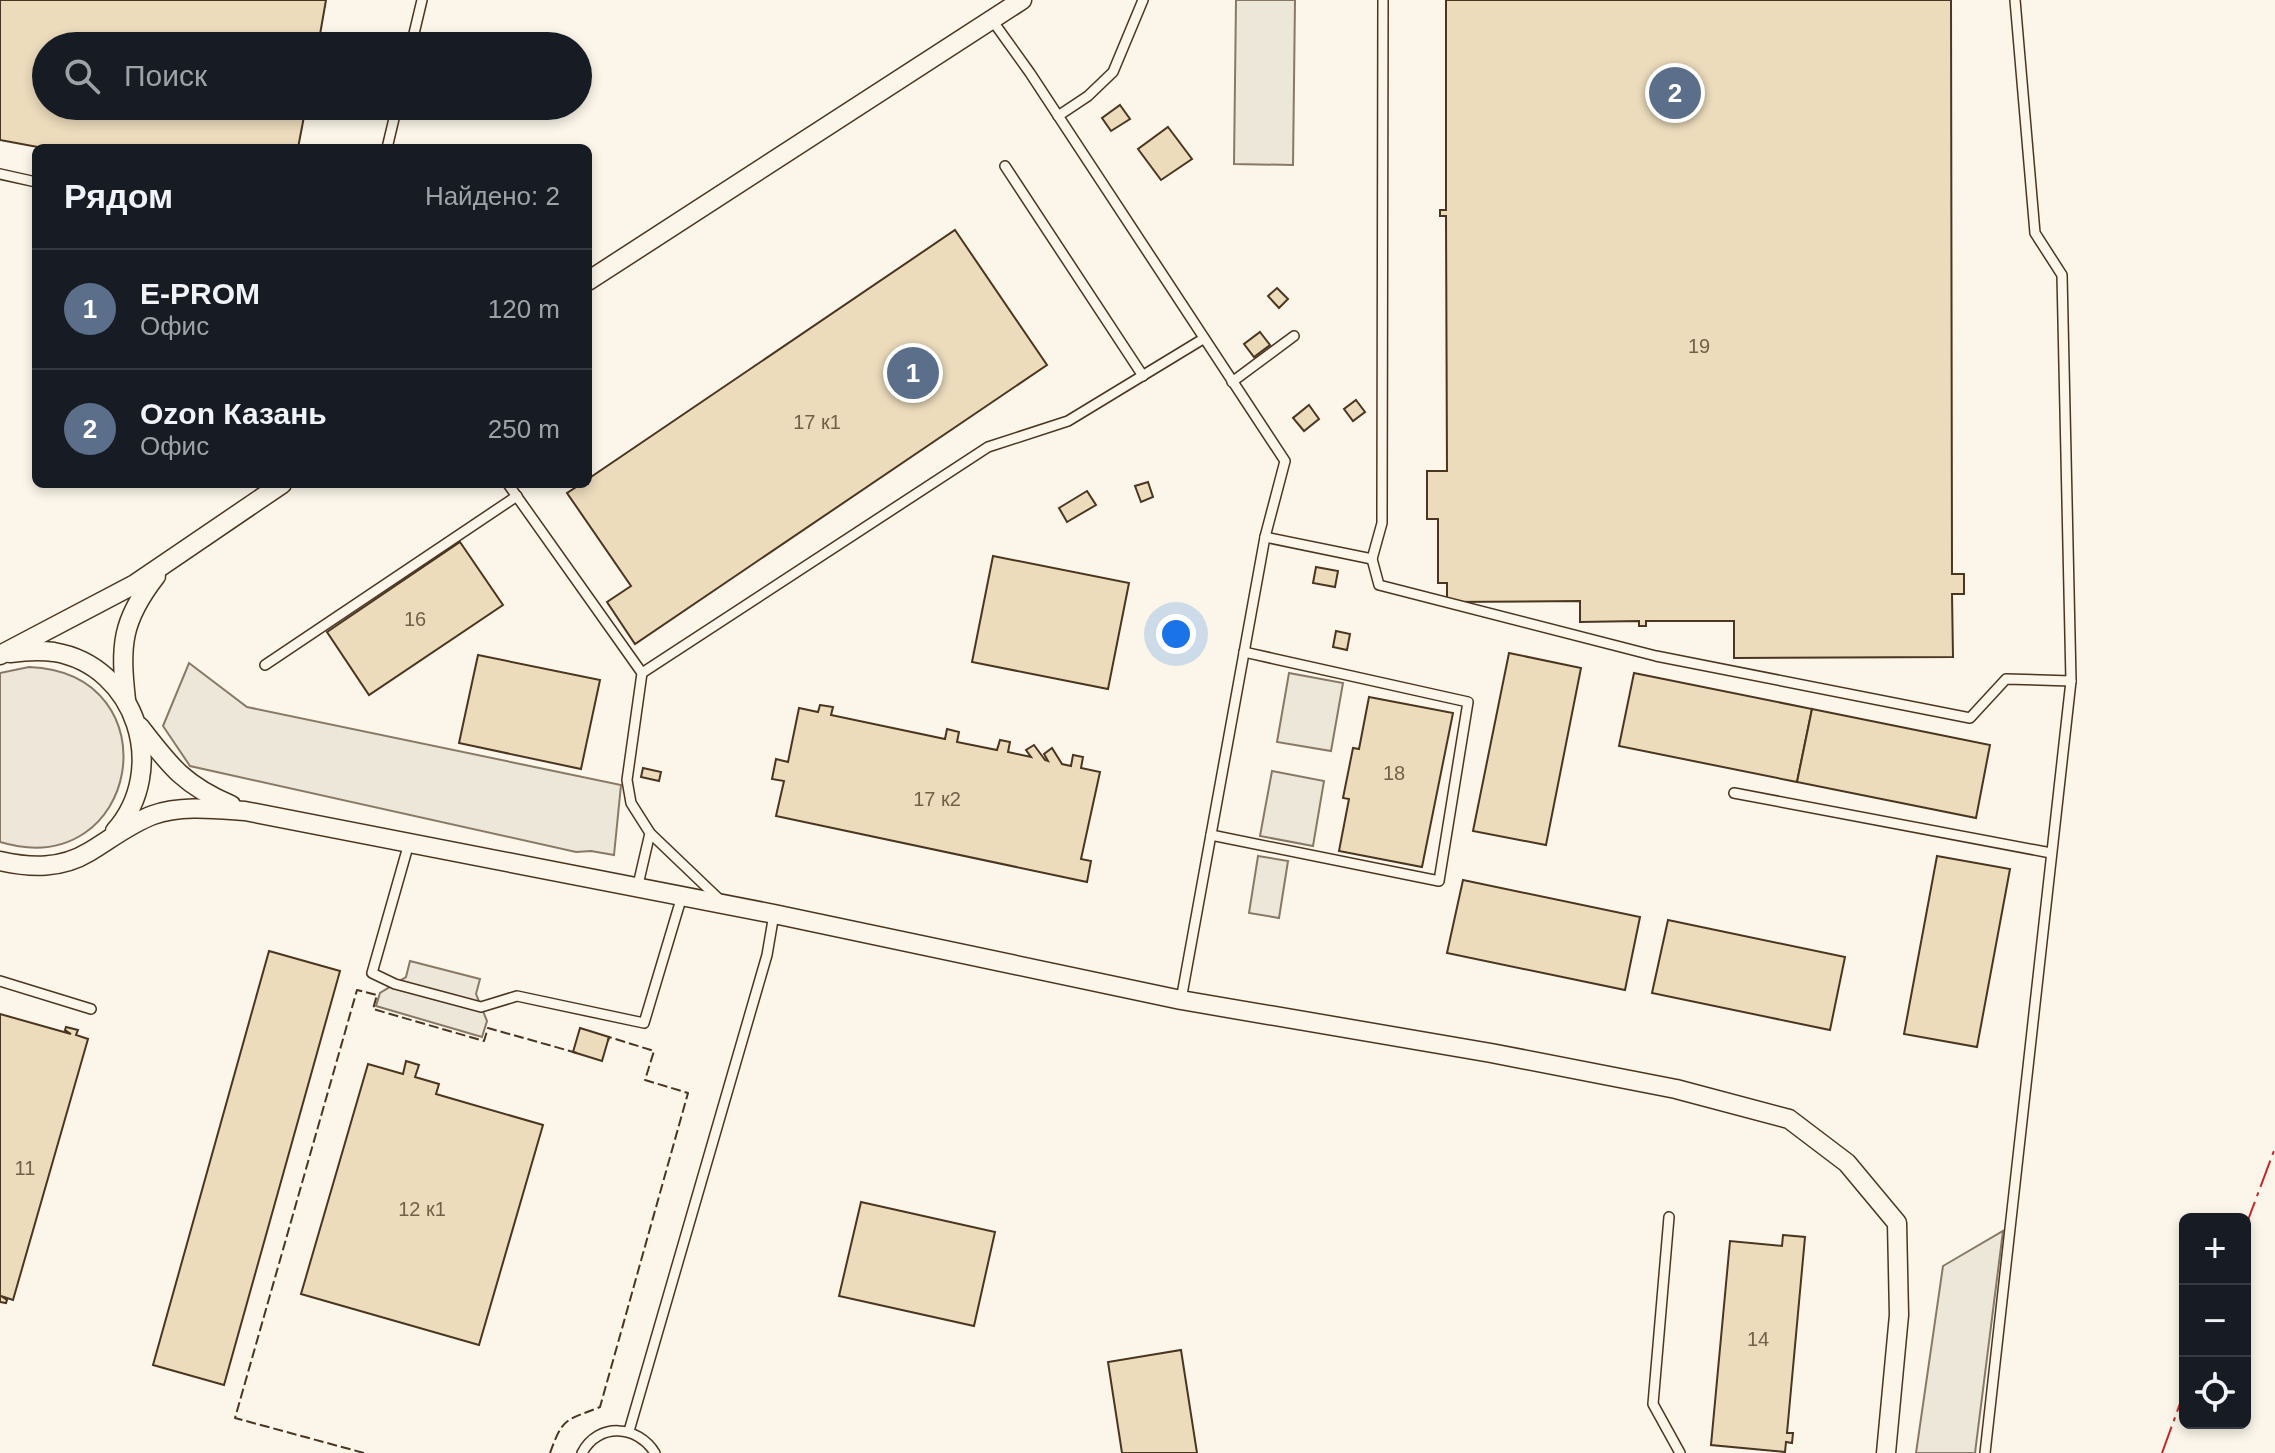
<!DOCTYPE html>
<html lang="ru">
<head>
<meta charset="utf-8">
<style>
  :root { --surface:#171b24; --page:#20242c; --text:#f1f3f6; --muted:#9ea1a6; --line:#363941; --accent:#c62828 }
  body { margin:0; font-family:Arial,sans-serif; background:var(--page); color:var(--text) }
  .controls { position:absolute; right:24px; bottom:24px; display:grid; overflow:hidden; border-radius:12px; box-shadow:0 4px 12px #0003 }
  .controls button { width:72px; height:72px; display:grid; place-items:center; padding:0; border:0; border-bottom:2px solid var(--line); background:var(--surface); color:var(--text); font:40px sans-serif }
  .you { position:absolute; left:1176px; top:634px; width:28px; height:28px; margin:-20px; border:6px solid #fff; border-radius:50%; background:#1a73e8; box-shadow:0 0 0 12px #1a73e833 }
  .badge { display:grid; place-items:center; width:52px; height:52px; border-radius:50%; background:var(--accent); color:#fff; font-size:26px; font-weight:700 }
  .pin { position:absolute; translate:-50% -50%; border:4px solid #fff; box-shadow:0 2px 8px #0006 }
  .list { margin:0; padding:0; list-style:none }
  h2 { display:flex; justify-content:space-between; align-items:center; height:104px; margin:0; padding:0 32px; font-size:34px }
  h2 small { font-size:26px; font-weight:400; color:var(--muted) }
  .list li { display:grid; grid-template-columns:52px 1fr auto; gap:24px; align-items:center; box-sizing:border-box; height:120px; padding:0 32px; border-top:2px solid var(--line) }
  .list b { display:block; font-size:30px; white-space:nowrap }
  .list p { margin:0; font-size:26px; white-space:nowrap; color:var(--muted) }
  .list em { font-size:26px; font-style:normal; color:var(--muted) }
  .icon { flex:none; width:44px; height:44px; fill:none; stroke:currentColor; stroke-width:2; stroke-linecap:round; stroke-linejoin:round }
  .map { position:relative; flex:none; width:2275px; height:1453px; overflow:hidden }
  .search { position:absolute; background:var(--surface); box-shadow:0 4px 12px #0003; left:32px; top:32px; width:560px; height:88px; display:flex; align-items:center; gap:20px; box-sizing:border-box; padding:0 28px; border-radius:44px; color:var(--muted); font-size:30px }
  .panel { position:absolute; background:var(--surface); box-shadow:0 4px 12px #0003; left:32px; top:144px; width:560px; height:344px; border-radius:12px }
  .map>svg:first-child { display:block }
  .green { fill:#ede6d9; stroke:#887966; stroke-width:2 }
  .parking { fill:#ede7d9; stroke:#887966; stroke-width:2 }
  .building { fill:#ecdcbc; stroke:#4a3520; stroke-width:2 }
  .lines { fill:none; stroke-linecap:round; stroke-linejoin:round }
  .lane-casing { stroke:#4a3520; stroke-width:12 }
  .street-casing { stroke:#4a3520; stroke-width:21 }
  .lane { stroke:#fbf6e9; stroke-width:9 }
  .street { stroke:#fbf6e9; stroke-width:18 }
  .fence { stroke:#4a3520; stroke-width:2; stroke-dasharray:10 4; stroke-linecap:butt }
  .power { stroke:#c62828; stroke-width:2; stroke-dasharray:28 6 4 6; stroke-linecap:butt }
  .labels { text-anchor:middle; stroke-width:6; stroke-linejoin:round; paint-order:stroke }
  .number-label { font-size:20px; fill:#725f47 }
</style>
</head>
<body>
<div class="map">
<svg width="2275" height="1453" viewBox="0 0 2275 1453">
  <rect width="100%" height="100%" fill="#fbf6e9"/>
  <!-- green -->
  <path class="green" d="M29,667C176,673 140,884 0,842V673Z"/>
  <!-- parking -->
  <g class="parking">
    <polygon points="1236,0 1295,0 1293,165 1234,164"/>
    <polygon points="189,663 247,707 621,785 614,855 591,851 576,852 190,766 163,726"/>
    <polygon points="1289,673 1343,683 1331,751 1277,742"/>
    <polygon points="1272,771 1324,781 1313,846 1260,836"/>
    <polygon points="1258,856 1288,861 1279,918 1249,913"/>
    <polygon points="410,961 480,979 476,994 487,1021 482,1037 376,1006 380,993 406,977"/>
    <polygon points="2003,1231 1975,1453 1916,1453 1943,1266"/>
  </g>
  <!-- building -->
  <g class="building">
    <polygon points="0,0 326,0 318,46 46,46 46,106 306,106 298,148 43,148 0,140"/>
    <polygon points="1446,0 1951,0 1952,574 1964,574 1964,594 1952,594 1953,657 1734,658 1734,621 1646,621 1646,626 1639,626 1639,621 1580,622 1580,601 1447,602 1447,583 1438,583 1438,519 1427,519 1427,471 1447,471 1446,216 1440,216 1440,210 1446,210"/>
    <polygon points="1120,105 1130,119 1111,131 1102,118"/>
    <polygon points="1168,127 1192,159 1161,180 1138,149"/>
    <polygon points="955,230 1047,365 635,644 607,602 631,586 567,493 581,484 588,484 588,479"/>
    <polygon points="1277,288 1288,299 1279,308 1268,296"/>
    <polygon points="1260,332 1270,345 1254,357 1244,344"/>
    <polygon points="1356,400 1365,412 1353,421 1344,409"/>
    <polygon points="1309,405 1319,419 1304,431 1293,418"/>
    <polygon points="1148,482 1153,497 1141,502 1135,486"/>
    <polygon points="1087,491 1096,505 1067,522 1059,508"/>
    <polygon points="460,542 503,605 369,695 327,632"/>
    <polygon points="993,556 1129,583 1108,689 972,662"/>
    <polygon points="1316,567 1338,571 1335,587 1313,583"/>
    <polygon points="1336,631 1350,634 1347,650 1333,647"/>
    <polygon points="1509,653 1581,668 1546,845 1473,831"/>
    <polygon points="478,655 600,680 581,769 459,743"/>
    <polygon points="1634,673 1812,709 1797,782 1619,746"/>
    <polygon points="1369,697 1453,713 1422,867 1339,851 1349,799 1343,798 1353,748 1359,749"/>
    <polygon points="820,705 833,707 831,715 945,739 947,729 959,732 957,742 997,750 1000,740 1010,742 1008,752 1031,757 1026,750 1034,745 1045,760 1048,761 1044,754 1052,748 1062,764 1071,766 1073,755 1083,757 1081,768 1100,772 1081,859 1091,861 1087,882 776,816 784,781 772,779 776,759 788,762 799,708 818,712"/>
    <polygon points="1812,709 1990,745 1976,818 1797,782"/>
    <polygon points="643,768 661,772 659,781 641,777"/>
    <polygon points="1937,856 2010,869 1977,1047 1904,1034"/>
    <polygon points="1463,880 1640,917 1625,990 1447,953"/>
    <polygon points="1668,920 1845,957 1830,1030 1652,993"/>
    <polygon points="269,951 340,971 224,1385 153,1365"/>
    <polygon points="0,1014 71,1034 65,1030 66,1027 78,1030 76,1035 88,1039 13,1300 1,1296 7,1300 6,1303 0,1302"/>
    <polygon points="580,1028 609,1037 602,1061 573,1052"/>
    <polygon points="406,1061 419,1065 415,1077 439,1084 436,1094 543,1125 479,1345 301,1294 368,1064 403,1074"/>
    <polygon points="861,1202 995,1232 974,1326 839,1296"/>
    <polygon points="1783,1235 1805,1237 1787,1433 1793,1433 1792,1443 1786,1442 1785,1452 1711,1445 1730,1241 1782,1246"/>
    <polygon points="1181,1350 1197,1453 1122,1453 1108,1362"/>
  </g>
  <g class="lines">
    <defs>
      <g id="lane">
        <polyline points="1383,0 1382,523 1372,559 1379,585 1656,656 1970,718 2006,679 2071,681 2062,275 2035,233 2015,0"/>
        <polyline points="992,20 1030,73 1285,461 1265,537 1181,1000"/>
        <polyline points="411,46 422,0"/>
        <polyline points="1058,116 1088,96 1113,72 1143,0"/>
        <polyline points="387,148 397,106"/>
        <polyline points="1005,166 1143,376"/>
        <polyline points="0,174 36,182"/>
        <polyline points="1232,382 1294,336"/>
        <polyline points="508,484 642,673 627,780 631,803 650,833 637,889"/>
        <polyline points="1265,537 1372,559"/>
        <polyline points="265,665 517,496"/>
        <polyline points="642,673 988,447 1068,421 1203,339"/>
        <polyline points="1734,793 2051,853"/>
        <polyline points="650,833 719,899"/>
        <polyline points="1211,835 1439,881 1468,702 1244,652"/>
        <polyline points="409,843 372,973 395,984 481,1007 517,996 644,1023 682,896"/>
        <polyline points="0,981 91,1009"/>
        <polyline points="1669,1217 1653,1404 1680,1453"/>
        <polyline points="629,1431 767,955 774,914"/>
        <path d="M582,1453C598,1422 638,1425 655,1453"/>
        <polyline points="1985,1453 2071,681"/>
      </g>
      <g id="street">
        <polyline points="588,281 1022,0"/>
        <path d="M10,653C25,651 39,650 54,652C137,666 169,770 115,831"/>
        <polyline points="0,655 135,584 282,484"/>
        <path d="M126,700C120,646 121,621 156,576"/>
        <path d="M140,727C170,766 184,785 231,805"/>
        <path d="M0,861C31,868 61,869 89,852C111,839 129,824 153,815C181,805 215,809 245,811L774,914L1181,1000L1491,1053L1676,1089L1789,1119L1847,1163L1897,1223L1899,1315L1886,1453"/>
      </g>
    </defs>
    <!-- lane casing -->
    <use href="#lane" class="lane-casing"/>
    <!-- street casing -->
    <use href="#street" class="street-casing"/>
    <!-- lane -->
    <use href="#lane" class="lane"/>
    <!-- street -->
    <use href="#street" class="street"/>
    <!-- fence -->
    <g class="fence">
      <polyline points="364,1453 235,1418 357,990 377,995 373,1009 484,1041 488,1028 577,1053"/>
      <path d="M550,1453C563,1417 565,1421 600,1407L688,1093L645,1080L654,1051L609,1037L608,1041"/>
    </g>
    <!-- power -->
    <g class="power">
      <polyline points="2245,1228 2275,1148"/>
      <polyline points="2162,1453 2185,1390"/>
    </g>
  </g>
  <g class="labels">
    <!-- number labels -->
    <g class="number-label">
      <text x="1699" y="353">19</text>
      <text x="817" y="429">17 к1</text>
      <text x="415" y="626">16</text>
      <text x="1394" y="780">18</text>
      <text x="937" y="806">17 к2</text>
      <text x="25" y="1175">11</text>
      <text x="422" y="1216">12 к1</text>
      <text x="1758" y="1346">14</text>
    </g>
  </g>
</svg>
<div class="controls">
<button>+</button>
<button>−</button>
<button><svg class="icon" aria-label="locate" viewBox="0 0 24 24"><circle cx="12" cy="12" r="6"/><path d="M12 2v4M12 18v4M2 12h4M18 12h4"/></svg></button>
</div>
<div class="you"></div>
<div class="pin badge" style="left:913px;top:373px;background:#5c6f8a">1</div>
<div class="pin badge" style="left:1675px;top:93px;background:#5c6f8a">2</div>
<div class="search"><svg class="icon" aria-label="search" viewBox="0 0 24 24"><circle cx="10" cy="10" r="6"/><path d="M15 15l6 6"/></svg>Поиск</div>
<section class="panel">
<h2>Рядом<small>Найдено: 2</small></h2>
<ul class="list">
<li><span class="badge" style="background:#5c6f8a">1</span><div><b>E-PROM</b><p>Офис</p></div><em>120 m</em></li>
<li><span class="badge" style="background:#5c6f8a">2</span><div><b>Ozon Казань</b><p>Офис</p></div><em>250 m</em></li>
</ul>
</section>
</div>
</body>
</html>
